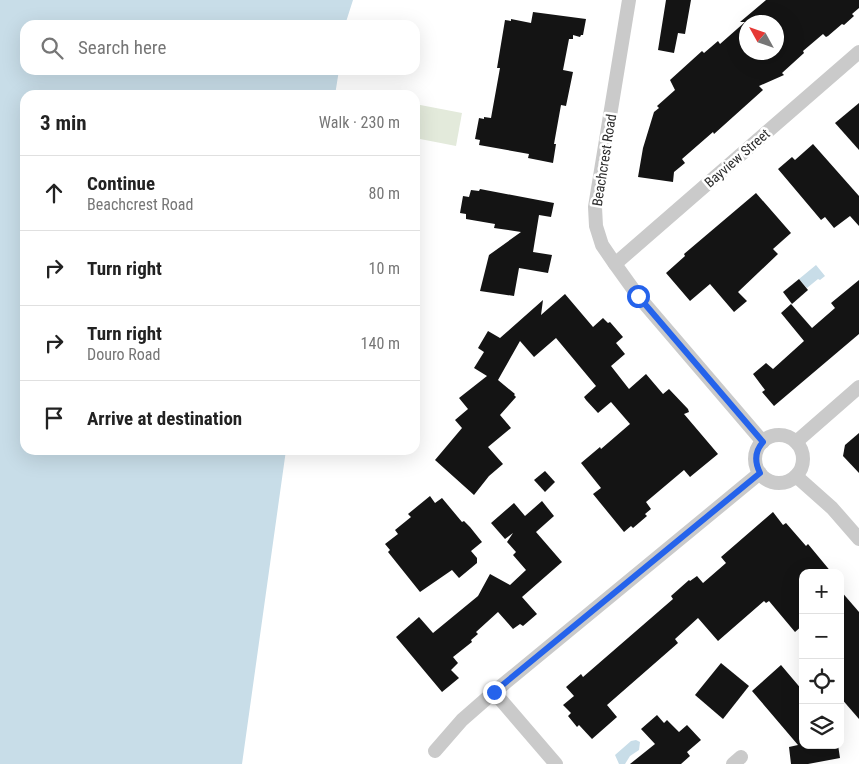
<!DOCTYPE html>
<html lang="en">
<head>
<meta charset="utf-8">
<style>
  :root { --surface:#fff; --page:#f2f2f2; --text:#222; --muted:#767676; --line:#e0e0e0 }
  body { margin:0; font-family:"Roboto Condensed",sans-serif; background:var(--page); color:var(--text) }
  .controls { position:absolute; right:15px; bottom:15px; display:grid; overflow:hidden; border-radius:10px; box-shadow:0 5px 20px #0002 }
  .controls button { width:45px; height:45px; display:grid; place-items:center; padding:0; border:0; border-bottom:1px solid var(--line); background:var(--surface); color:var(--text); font:25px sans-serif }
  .compass { position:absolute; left:739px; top:15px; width:45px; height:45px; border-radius:50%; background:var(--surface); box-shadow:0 5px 20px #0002; rotate:310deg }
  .stop { position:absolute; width:15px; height:15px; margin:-11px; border:4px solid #2563eb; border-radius:50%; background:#fff }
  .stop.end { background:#2563eb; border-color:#fff; box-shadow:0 1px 5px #0008 }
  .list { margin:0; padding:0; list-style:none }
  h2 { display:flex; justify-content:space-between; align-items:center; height:65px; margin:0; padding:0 20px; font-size:21px }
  h2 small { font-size:16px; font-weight:400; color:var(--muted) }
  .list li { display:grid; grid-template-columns:32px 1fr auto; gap:15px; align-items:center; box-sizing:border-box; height:75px; padding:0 20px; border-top:1px solid var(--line) }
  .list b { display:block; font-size:19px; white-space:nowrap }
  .list p { margin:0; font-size:16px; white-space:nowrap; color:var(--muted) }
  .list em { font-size:16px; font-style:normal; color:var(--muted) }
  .icon { flex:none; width:28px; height:28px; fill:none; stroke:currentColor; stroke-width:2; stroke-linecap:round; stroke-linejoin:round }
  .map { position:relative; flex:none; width:859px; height:764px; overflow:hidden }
  .search { position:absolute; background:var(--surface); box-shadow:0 5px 20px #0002; left:20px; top:20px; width:400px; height:55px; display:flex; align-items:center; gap:12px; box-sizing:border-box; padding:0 18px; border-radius:15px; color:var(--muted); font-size:19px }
  .panel { position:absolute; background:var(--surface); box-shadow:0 5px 20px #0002; left:20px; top:90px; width:400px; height:365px; border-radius:15px }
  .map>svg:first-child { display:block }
  .green { fill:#e3eadb }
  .water { fill:#c8dde8 }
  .building { fill:#141414; fill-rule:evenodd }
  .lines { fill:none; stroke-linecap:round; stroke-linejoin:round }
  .street { stroke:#cacaca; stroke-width:14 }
  .route { stroke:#2563eb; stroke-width:6 }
  .labels { text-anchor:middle; stroke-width:5; stroke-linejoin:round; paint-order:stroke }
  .street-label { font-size:14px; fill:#2d2d2d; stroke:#fff }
</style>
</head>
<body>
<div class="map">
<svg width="859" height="764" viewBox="0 0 859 764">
  <rect width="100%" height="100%" fill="#fff"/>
  <!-- green -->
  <polygon class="green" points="415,104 462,113 456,146 415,138"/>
  <!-- water -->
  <g class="water">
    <polygon points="0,0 353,0 345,25 25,25 25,70 339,70 335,95 25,95 25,450 286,450 242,764 0,764"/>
    <polygon points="816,265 825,276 820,280 818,279 807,288 799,279"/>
    <polygon points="636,740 640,742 639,750 630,756 625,764 619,764 615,755 631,741"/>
  </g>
  <!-- building -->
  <g class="building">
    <polygon points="666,0 691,0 685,34 678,33 674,53 658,50"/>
    <path d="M766,0H859V8L852,14L854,16L844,25L842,24L828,36L826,37L823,34L803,51L804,53L782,73L784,75L759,86L763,90L714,134L713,132L682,159L685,163L674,172L673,182L638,177L643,148L654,112L659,108L657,106L675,90L670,80L702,51L704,53L718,41L720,44L745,22H740ZM746,22H776V52H746Z"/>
    <polygon points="533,12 586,19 583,35 581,35 580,37 573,35 573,39 569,39 563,70 573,72 566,106 561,105 554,144 556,144 553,163 528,158 529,154 479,145 480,140 475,139 479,118 484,119 484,117 491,118 500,68 497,68 505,20 511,21 511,19 531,23"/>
    <polygon points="859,103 859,150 835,123"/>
    <polygon points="813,144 859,196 859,226 850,216 834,228 825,217 821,220 778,169 792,157 795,160"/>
    <polygon points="480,189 554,203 551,217 539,215 533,252 552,255 548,273 519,268 514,296 480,291 489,255 521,232 494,228 495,224 466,219 466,214 460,213 463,196 469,197 471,190 479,191"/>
    <polygon points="756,193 791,233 773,249 778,254 738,292 747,301 734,312 710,284 690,301 666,273 685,256 684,254"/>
    <polygon points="799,279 808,290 792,304 783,292"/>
    <polygon points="859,280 859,334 774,406 762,392 765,390 753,374 766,363 773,369 804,341 781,313 791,304 812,328 835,308 831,303"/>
    <polygon points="565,294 593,327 603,318 608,323 610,322 623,337 616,343 625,354 611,366 629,389 646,374 663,394 669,389 688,409 689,412 684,414 718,454 690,477 684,470 646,502 651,509 645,514 647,516 633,528 631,526 624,532 593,494 601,488 581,463 600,447 601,449 630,424 611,402 598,413 586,400 584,397 596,386 556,338 534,357 520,341 498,380 515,394 514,395 516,397 500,415 511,428 488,447 503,464 489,476 474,495 435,460 462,428 455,420 468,409 459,398 487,376 474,368 484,352 478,348 488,331 500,338 543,300 541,315"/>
    <polygon points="859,433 859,473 843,456 845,445"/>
    <polygon points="545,471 555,482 545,492 534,480"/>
    <polygon points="430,496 435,503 442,498 462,522 464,521 470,527 482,542 471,551 477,558 477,563 459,578 452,570 420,592 388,552 390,550 385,544 398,534 395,530 411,517 408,514"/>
    <polygon points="542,501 554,516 536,532 562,562 522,597 537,614 523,626 520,624 513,629 498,612 476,632 478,634 471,640 472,642 453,657 458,663 451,670 459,678 442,692 396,637 419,617 433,633 478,596 490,574 510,585 526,570 513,555 516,552 507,542 513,533 505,539 491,523 514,503 525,516"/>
    <polygon points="773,512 783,525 786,523 806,546 808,544 832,573 803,573 803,625 795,632 769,601 766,603 764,601 718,641 698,618 675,639 678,643 607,705 617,717 592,739 579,725 577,727 568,716 571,713 563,705 574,696 566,687 581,674 583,677 673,599 671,596 689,580 690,581 697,576 703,583 726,563 721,557"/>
    <polygon points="840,590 859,612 859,719 840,697"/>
    <polygon points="721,663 749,686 723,719 695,695"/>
    <polygon points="781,665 803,691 803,745 838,745 840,758 808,764 791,764 789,747 798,745 752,691"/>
    <polygon points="657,715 664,723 667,720 679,732 687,725 701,740 687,752 690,756 681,764 630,764 655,744 641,729"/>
  </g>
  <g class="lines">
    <!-- street -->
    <g class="street">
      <polyline points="629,0 595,207 596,226 602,245 615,264 638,296 763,442"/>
      <polyline points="615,264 859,52"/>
      <circle cx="779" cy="459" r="24"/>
      <polyline points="796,442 859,387"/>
      <polyline points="796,476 832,508 859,539"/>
      <polyline points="494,692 556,764"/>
      <polyline points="435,751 462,720 494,692 760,473"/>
      <polyline points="733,764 741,757"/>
    </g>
  </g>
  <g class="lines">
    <!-- route -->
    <path class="route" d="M494,692L760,473C754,461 755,451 763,442L638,296"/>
  </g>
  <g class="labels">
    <!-- street labels -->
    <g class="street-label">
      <text transform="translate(737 158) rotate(-41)" y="5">Bayview Street</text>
      <text transform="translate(604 160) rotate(-81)" y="5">Beachcrest Road</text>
    </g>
  </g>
</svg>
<div class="controls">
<button>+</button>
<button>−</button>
<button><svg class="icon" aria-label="locate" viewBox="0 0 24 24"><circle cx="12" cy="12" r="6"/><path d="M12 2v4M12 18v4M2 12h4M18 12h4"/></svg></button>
<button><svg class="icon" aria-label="layers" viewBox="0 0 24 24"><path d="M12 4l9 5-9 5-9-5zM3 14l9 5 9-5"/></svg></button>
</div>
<svg class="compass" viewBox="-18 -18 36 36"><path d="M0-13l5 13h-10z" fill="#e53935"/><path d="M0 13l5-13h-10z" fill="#767676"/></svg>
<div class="stop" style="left:638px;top:296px"></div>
<div class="stop end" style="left:494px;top:692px"></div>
<div class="search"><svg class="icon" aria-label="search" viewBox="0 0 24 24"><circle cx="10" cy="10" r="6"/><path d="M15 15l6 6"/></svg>Search here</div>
<section class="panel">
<h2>3 min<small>Walk · 230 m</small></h2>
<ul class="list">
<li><svg class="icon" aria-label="ahead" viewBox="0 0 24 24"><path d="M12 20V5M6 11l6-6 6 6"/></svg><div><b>Continue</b><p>Beachcrest Road</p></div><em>80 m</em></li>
<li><svg class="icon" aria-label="right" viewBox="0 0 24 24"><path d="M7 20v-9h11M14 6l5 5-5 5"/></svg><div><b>Turn right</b></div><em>10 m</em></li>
<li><svg class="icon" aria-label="right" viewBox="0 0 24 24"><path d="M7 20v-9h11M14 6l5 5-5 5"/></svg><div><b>Turn right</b><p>Douro Road</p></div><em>140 m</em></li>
<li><svg class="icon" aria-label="arrive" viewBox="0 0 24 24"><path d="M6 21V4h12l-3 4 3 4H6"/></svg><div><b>Arrive at destination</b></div></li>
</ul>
</section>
</div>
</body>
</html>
